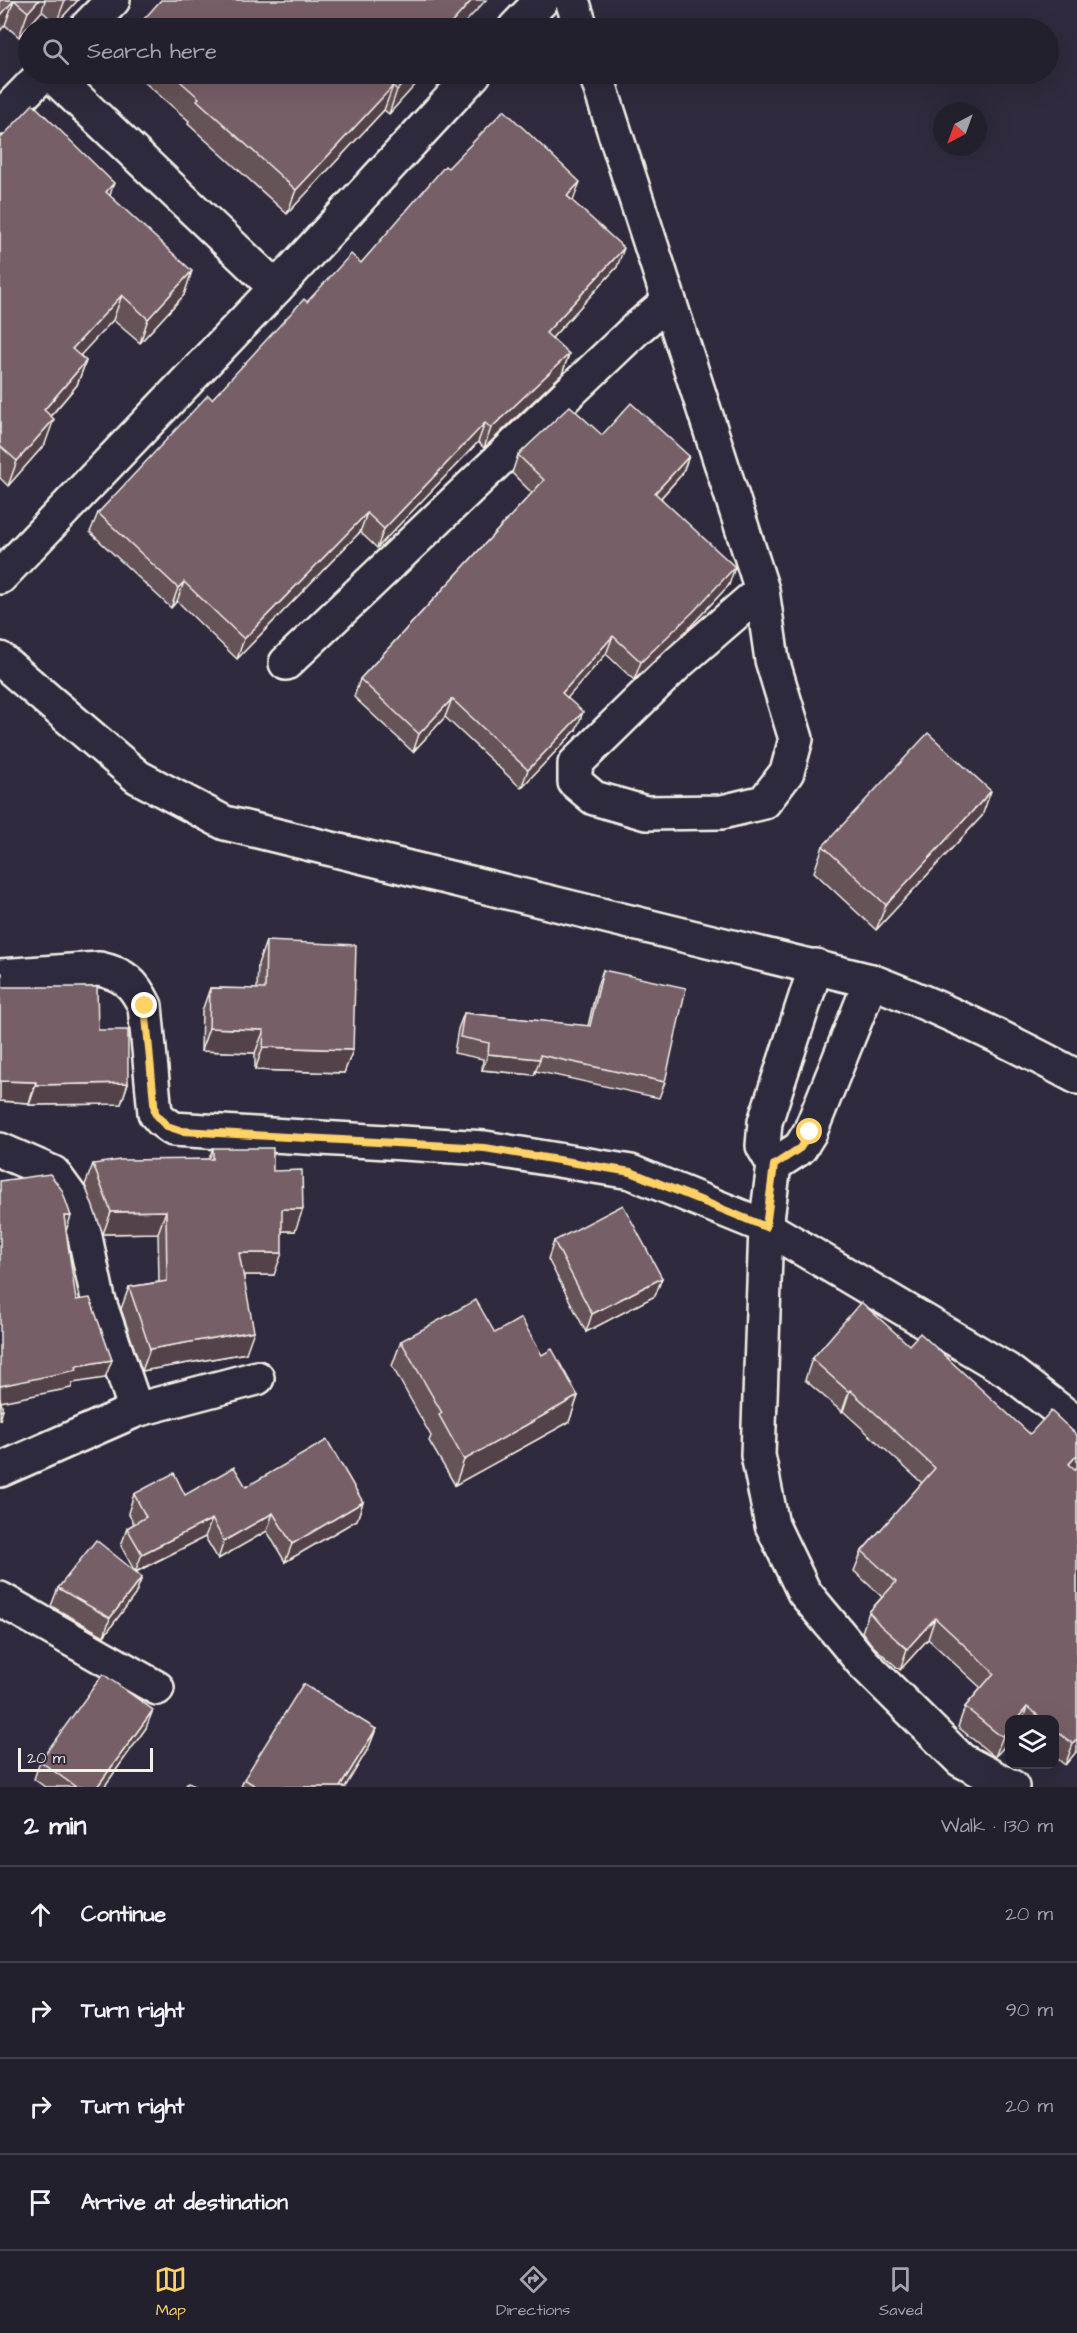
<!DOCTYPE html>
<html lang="en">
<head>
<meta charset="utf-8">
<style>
  :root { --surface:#23202e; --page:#2b2836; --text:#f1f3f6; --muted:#a3a3aa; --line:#403e4a; --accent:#ffd166 }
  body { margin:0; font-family:"Architects Daughter",sans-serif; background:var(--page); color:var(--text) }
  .controls { position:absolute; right:18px; bottom:18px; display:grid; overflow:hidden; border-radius:12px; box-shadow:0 6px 24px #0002 }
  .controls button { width:54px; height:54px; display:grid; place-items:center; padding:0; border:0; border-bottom:2px solid var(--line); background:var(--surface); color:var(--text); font:30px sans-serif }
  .compass { position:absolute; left:933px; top:102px; width:54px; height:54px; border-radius:50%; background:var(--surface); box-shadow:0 6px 24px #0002; rotate:221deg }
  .scale { position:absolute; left:18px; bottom:15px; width:135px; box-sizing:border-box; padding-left:6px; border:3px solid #f4f1e8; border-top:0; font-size:16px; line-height:21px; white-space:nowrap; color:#f4f1e8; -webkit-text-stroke:4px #2f2a3d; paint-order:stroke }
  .stop { position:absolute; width:18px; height:18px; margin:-14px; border:4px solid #ffd166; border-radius:50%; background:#fff }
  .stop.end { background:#ffd166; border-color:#fff; box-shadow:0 2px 6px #0008 }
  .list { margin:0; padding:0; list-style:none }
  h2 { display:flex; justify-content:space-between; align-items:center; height:78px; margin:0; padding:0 24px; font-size:26px }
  h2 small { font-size:20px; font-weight:400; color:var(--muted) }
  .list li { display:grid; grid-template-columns:39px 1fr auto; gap:18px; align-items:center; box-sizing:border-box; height:96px; padding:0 24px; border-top:2px solid var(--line) }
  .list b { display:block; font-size:22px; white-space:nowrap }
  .list em { font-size:20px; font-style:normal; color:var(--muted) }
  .icon { flex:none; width:33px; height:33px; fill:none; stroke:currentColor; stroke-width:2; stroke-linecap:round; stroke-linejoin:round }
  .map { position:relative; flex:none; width:1077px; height:1787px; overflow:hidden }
  .search { position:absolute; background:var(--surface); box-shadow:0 6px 24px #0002; left:18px; right:18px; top:18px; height:66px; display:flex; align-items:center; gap:15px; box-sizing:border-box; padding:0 21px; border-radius:33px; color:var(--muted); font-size:22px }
  .sheet { height:462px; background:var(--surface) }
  nav { display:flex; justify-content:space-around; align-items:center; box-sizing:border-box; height:84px; border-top:2px solid var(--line); background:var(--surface); font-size:16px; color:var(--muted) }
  nav a { display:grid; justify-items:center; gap:3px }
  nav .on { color:var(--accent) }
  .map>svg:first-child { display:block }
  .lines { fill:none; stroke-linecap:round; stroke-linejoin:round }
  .minor-casing { stroke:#f4f1e8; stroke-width:38 }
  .minor { stroke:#2f2a3d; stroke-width:33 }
  .wall { fill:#665259; stroke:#f4f1e8; stroke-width:1.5 }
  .shaded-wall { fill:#534248; stroke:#f4f1e8; stroke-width:1.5 }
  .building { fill:#775f67; stroke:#f4f1e8; stroke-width:1.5 }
  .route { stroke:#ffd166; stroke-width:8 }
</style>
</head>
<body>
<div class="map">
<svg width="1077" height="1787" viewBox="0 0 1077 1787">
  <rect width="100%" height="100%" fill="#2f2a3d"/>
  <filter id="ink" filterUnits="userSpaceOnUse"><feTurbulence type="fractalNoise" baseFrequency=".0167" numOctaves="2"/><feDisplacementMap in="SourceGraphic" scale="12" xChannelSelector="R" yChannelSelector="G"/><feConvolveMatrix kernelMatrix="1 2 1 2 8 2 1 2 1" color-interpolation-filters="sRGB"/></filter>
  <g filter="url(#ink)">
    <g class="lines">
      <defs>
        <g id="minor">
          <polyline points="572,0 581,28"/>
          <polyline points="86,28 113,0"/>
          <polyline points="515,28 542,0"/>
          <polyline points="51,74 276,288"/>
          <polyline points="596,74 762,590 772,660 796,739 787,772 764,802 722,812 646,813 594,798 575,782 575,764 679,662 762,590"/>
          <polyline points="0,118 43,74"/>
          <polyline points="0,577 276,288 474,74"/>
          <path d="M0,659L138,777L225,823L871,981C942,1008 1010,1041 1077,1077"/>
          <polyline points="286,663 636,329 669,301"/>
          <polyline points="816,966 765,1122 763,1146 774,1165 766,1227 758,1455 772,1525 804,1592 863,1663 961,1760 1012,1787"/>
          <path d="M0,976L99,969C124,974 134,983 145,1006L155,1113L161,1120L173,1129L485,1148L631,1172L766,1227L1007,1370L1077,1424"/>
          <polyline points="0,1150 53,1173 72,1199 84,1232 98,1299 136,1410"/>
          <polyline points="774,1165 800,1148 810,1132 871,981"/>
          <polyline points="0,1470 136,1410 257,1378"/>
          <polyline points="0,1599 157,1688"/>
        </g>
      </defs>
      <!-- minor casing -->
      <use href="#minor" class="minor-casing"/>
      <!-- minor -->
      <use href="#minor" class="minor"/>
    </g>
    <!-- wall -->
    <g class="wall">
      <polygon points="0,0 78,0 56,24 42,11 19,37 5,25"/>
      <polygon points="135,74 425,74 389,114 384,110 287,214 188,124 189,121"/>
      <polygon points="0,139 110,196 184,295 140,343 113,320 80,355 86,361 77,385 51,416 45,444 8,486 0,478"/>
      <polygon points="448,168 573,201 617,267 552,338 569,354 562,374 484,448 478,442 377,548 360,532 237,659 177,601 171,608 90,532 98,513 212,399 307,302 361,263"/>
      <polygon points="602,435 689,456 682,474 661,498 729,585 687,630 634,680 606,654 567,697 576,730 521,788 445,717 413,752 354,697 360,679 532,493 512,473 518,455"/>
      <polygon points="982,816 876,930 814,872 823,846"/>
      <polygon points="266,941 353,1050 344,1073 255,1070 255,1053 201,1051 202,1011 210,988 257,989 258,964"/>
      <polygon points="603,970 665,1082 659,1098 536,1071 534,1075 482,1070 483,1059 454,1053 458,1029 464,1013 588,1026 597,986"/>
      <polygon points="0,972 2,987 98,1030 128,1083 121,1104 29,1105 29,1103 0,1101"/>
      <polygon points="213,1148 273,1171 295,1231 282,1231 274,1275 244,1275 246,1353 142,1371 121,1309 129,1287 159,1282 158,1233 103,1234 85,1185 93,1164 209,1159"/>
      <polygon points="554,1241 662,1278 655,1296 586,1332 548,1259"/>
      <polygon points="495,1333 542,1355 578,1396 569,1422 455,1485 429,1441 431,1436 392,1366 401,1341"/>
      <polygon points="909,1345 1030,1434 1077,1435 1077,1467 1075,1469 1077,1471 1077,1751 1065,1765 1054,1756 1054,1719 1010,1719 1010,1740 995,1757 991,1754 958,1727 965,1707 981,1688 928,1639 900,1670 872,1645 862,1632 869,1612 882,1597 854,1571 862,1551 922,1483 843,1411 842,1412 805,1380 812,1359"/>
      <polygon points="246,1487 363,1502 357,1520 285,1562 267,1531 218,1559 205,1537 136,1572 142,1577 135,1595 104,1636 51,1606 58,1588 134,1570 121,1546 127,1528 134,1524 128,1513 134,1494 185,1495"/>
      <polygon points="146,1728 104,1787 45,1787 34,1779 40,1761"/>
      <polygon points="376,1729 369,1747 345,1787 241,1787 244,1779"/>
    </g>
    <!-- shaded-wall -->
    <g class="shaded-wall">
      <polygon points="14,0 5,25 0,31 0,16"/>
      <polygon points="39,0 45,0 42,11 19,37 28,12"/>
      <polygon points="65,0 78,0 56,24"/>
      <polygon points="472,0 486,0 460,28 447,28"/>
      <polygon points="412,74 425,74 389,114 397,90"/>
      <polygon points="393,86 384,110 287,214 296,190"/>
      <polygon points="580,182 573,201 567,196"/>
      <polygon points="114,183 106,207 106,192"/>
      <polygon points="624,248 617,267 539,352 546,333"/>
      <polygon points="192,271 184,295 140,343 148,319"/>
      <polygon points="122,295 113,320 64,373 72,349"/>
      <polygon points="569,354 562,374 484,448 491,428"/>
      <polygon points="86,361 77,385 35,434 44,410"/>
      <polygon points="54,419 45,444 8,486 17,461"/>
      <polygon points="485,423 478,442 377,548 384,529"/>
      <polygon points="689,456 682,474 649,511 655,493"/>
      <polygon points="367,513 360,532 237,659 244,639"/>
      <polygon points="735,567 729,585 687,630 634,680 641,662"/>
      <polygon points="184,582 177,601 171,608 178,588"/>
      <polygon points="613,636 606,654 556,711 562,693"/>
      <polygon points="452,699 445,717 413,752 419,734"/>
      <polygon points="583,712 576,730 521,788 528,770"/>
      <polygon points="991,791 982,816 876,930 886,905"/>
      <polygon points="209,1028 264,1030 255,1053 201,1051"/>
      <polygon points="263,1047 353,1050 344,1073 255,1070"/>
      <polygon points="488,1054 540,1059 534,1075 482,1070"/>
      <polygon points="0,1081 36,1082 29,1103 0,1101"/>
      <polygon points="128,1083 121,1104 29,1105 36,1085"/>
      <polygon points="282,1209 303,1209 295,1231 274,1231"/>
      <polygon points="166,1211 158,1233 103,1234 111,1212"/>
      <polygon points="64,1216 71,1216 65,1234"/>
      <polygon points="239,1253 282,1253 274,1275 232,1275"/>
      <polygon points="662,1278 655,1296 586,1332 592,1314"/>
      <polygon points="254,1331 246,1353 142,1371 150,1349"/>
      <polygon points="112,1360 105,1378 73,1383 71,1388 0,1402 0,1386 76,1366"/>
      <polygon points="850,1390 843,1411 842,1412 849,1392"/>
      <polygon points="578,1396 569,1422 455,1485 464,1460"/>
      <polygon points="3,1410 0,1420 0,1411"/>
      <polygon points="1077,1455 1077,1467 1061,1484 1069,1464"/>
      <polygon points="363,1502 357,1520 285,1562 292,1544"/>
      <polygon points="273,1513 267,1531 218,1559 224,1541"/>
      <polygon points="212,1519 205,1537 135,1572 142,1554"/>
      <polygon points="142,1577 135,1595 104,1636 110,1618"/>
      <polygon points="935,1618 928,1639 900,1670 907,1649"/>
      <polygon points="1027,1707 1023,1719 1017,1719"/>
      <polygon points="153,1710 146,1728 104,1787 97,1787"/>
      <polygon points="1010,1728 1010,1740 995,1757 1003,1736"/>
      <polygon points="376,1729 369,1747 345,1787 340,1787"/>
      <polygon points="1077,1739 1077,1751 1065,1765 1073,1744"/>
    </g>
    <!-- building -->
    <g class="building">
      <polygon points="0,0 39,0 28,12 14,0 0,16"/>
      <polygon points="161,0 472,0 447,28 136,28"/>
      <polygon points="172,74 412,74 397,90 393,86 296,190 197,100 199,98"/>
      <polygon points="33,104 114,183 106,192 192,271 148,319 122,295 72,349 86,361 44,410 54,419 17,461 0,446 0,139"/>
      <polygon points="504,110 580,182 567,196 624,248 546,333 569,354 491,428 485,423 384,529 367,513 244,639 184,582 178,588 98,513 208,395 212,399 304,299 307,302 351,254 361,263 445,166 448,168"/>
      <polygon points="631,403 689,456 655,493 735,567 693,612 641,662 613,636 562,693 583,712 528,770 452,699 419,734 360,679 544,480 518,455 570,406 602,435"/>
      <polygon points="928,733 991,791 886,905 823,846"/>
      <polygon points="266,941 356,945 353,1050 263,1047 264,1030 209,1028 210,988 265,989"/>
      <polygon points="603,970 686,988 665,1082 540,1055 540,1059 488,1054 489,1043 460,1037 464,1013 590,1026"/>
      <polygon points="0,972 2,973 2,987 97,987 98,1030 128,1030 128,1083 36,1085 36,1082 0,1081"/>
      <polygon points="213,1148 273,1148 273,1171 302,1170 303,1209 282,1209 282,1253 239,1253 254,1331 150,1349 129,1287 167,1281 166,1211 111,1212 93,1164 120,1160 213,1159"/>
      <polygon points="50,1174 62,1190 71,1216 64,1216 76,1300 90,1298 112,1360 76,1366 77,1370 0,1386 0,1181"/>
      <polygon points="623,1205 662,1278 592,1314 554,1241"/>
      <polygon points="476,1300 495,1333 521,1318 542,1355 552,1349 578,1396 464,1460 439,1415 442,1413 401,1341"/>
      <polygon points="861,1302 909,1345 920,1333 1030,1434 1051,1411 1077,1435 1077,1455 1069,1464 1077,1471 1077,1739 1073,1744 1054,1729 1054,1719 1043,1719 1027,1707 1017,1719 1010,1719 1010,1728 1003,1736 998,1734 965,1707 994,1673 935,1618 907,1649 880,1625 869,1612 896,1582 862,1551 935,1468 850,1390 849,1392 812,1359"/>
      <polygon points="0,1398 3,1410 0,1411"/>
      <polygon points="327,1440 363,1502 292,1544 273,1513 224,1541 212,1519 142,1554 127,1528 146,1517 134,1494 174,1473 185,1495 234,1467 246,1487"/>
      <polygon points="96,1540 142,1577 110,1618 58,1588"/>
      <polygon points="103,1674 153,1710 97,1787 76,1787 40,1761"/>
      <polygon points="303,1684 376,1729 340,1787 257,1787 244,1779"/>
      <polygon points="188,1782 196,1787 185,1787"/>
    </g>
  </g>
  <g class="lines" filter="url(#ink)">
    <!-- route -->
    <polyline class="route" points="145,1006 155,1113 167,1126 182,1131 485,1148 631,1172 766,1227 774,1165 800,1148 810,1132"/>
  </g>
</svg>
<div class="controls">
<button><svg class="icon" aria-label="layers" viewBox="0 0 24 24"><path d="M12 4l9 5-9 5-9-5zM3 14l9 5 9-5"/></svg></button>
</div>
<svg class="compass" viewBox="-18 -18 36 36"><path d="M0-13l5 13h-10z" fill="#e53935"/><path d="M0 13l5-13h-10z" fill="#a3a3aa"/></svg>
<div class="scale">20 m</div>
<div class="stop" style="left:810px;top:1132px"></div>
<div class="stop end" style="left:145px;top:1006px"></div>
<div class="search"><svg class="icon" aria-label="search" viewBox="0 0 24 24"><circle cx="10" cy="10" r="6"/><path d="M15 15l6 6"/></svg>Search here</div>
</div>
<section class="sheet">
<h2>2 min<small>Walk · 130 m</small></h2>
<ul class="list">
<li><svg class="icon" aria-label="ahead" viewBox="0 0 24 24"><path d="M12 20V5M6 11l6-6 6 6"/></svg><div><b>Continue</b></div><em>20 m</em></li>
<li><svg class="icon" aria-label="right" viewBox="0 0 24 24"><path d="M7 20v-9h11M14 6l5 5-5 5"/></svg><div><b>Turn right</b></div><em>90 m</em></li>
<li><svg class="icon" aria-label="right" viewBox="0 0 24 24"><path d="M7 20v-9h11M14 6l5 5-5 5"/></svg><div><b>Turn right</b></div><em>20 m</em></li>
<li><svg class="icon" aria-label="arrive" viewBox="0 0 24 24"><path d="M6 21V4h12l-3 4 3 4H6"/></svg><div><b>Arrive at destination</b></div></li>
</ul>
</section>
<nav>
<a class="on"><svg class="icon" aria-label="map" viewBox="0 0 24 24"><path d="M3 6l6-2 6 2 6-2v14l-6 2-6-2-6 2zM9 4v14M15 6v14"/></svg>Map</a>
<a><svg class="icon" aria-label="directions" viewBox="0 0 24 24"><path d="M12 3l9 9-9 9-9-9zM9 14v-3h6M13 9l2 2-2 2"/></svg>Directions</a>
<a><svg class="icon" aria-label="saved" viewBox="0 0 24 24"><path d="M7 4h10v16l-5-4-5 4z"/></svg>Saved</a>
</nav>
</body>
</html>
